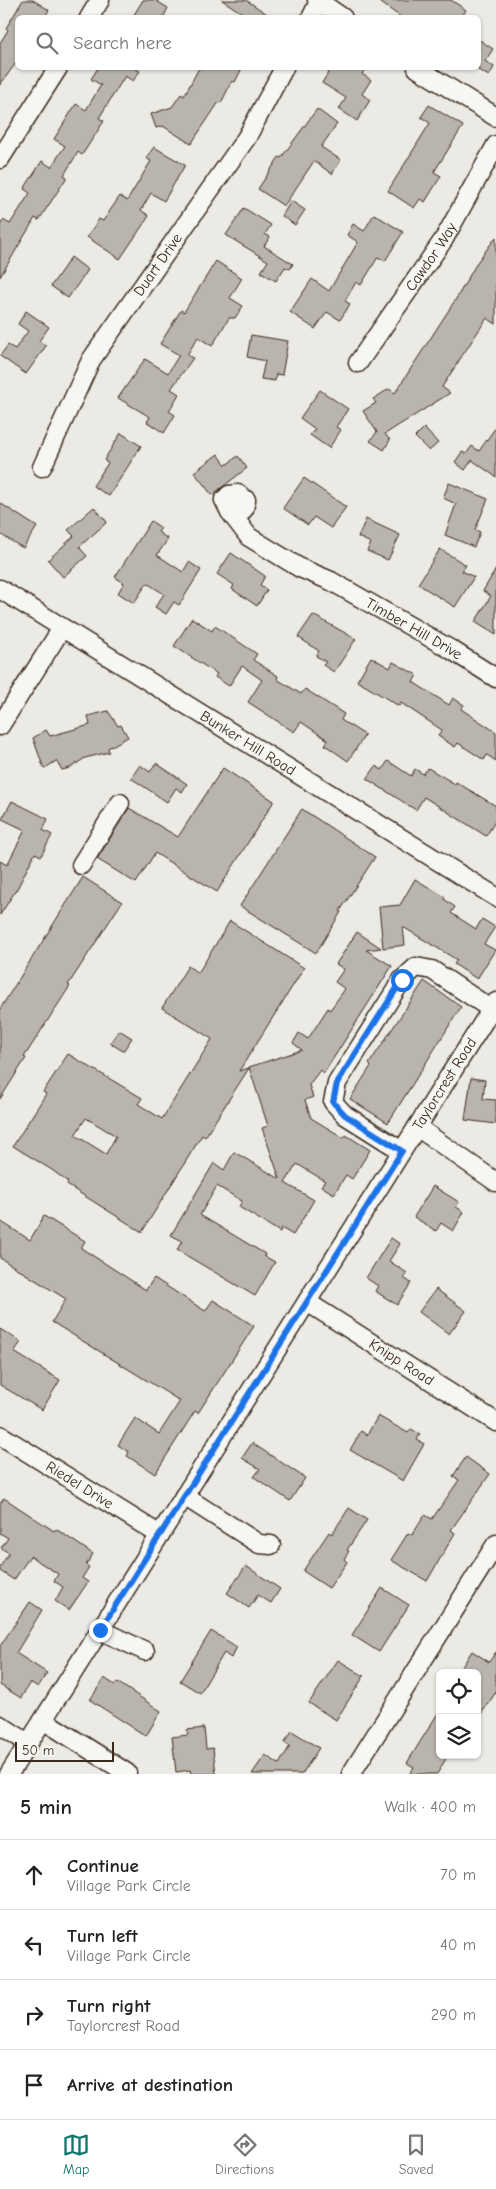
<!DOCTYPE html>
<html lang="en">
<head>
<meta charset="utf-8">
<style>
  :root { --surface:#fff; --page:#f6f6f6; --text:#222; --muted:#767676; --line:#e0e0e0; --accent:#0f766e }
  body { margin:0; font-family:"Comic Neue",sans-serif; background:var(--page); color:var(--text) }
  .controls { position:absolute; right:15px; bottom:15px; display:grid; overflow:hidden; border-radius:8px; box-shadow:0 1px 4px #0004 }
  .controls button { width:45px; height:45px; display:grid; place-items:center; padding:0; border:0; border-bottom:1px solid var(--line); background:var(--surface); color:var(--text); font:25px sans-serif }
  .scale { position:absolute; left:15px; bottom:12px; width:99px; box-sizing:border-box; padding-left:5px; border:2px solid #3b2a1e; border-top:0; font-size:14px; line-height:18px; white-space:nowrap; color:#3b2a1e; -webkit-text-stroke:4px #f6f6f2; paint-order:stroke }
  .stop { position:absolute; width:15px; height:15px; margin:-11px; border:4px solid #1a73e8; border-radius:50%; background:#fff }
  .stop.end { background:#1a73e8; border-color:#fff; box-shadow:0 1px 5px #0008 }
  .list { margin:0; padding:0; list-style:none }
  h2 { display:flex; justify-content:space-between; align-items:center; height:65px; margin:0; padding:0 20px; font-size:21px }
  h2 small { font-size:16px; font-weight:400; color:var(--muted) }
  .list li { display:grid; grid-template-columns:32px 1fr auto; gap:15px; align-items:center; box-sizing:border-box; height:70px; padding:0 20px; border-top:1px solid var(--line) }
  .list b { display:block; font-size:19px; white-space:nowrap }
  .list p { margin:0; font-size:16px; white-space:nowrap; color:var(--muted) }
  .list em { font-size:16px; font-style:normal; color:var(--muted) }
  .icon { flex:none; width:28px; height:28px; fill:none; stroke:currentColor; stroke-width:2; stroke-linecap:round; stroke-linejoin:round }
  .map { position:relative; flex:none; width:496px; height:1774px; overflow:hidden }
  .search { position:absolute; background:var(--surface); box-shadow:0 1px 4px #0004; left:15px; right:15px; top:15px; height:55px; display:flex; align-items:center; gap:12px; box-sizing:border-box; padding:0 18px; border-radius:8px; color:var(--muted); font-size:19px }
  .sheet { height:345px; background:var(--surface) }
  nav { display:flex; justify-content:space-around; align-items:center; box-sizing:border-box; height:70px; border-top:1px solid var(--line); background:var(--surface); font-size:14px; color:var(--muted) }
  nav a { display:grid; justify-items:center; gap:2px }
  nav .on { color:var(--accent) }
  .map>svg:first-child { display:block }
  .building { fill:#bab4ae; stroke:#3b2a1e; fill-rule:evenodd }
  .lines { fill:none; stroke-linecap:round; stroke-linejoin:round }
  .minor-casing { stroke:#3b2a1e; stroke-width:21 }
  .minor { stroke:#f6f6f2; stroke-width:18 }
  .route { stroke:#1a73e8; stroke-width:6 }
  .labels { text-anchor:middle; stroke-width:5; stroke-linejoin:round; paint-order:stroke }
  .street-label { font-size:15px; fill:#3b2a1e; stroke:#f6f6f2 }
</style>
</head>
<body>
<div class="map">
<svg width="496" height="1774" viewBox="0 0 496 1774">
  <rect width="100%" height="100%" fill="#ebeae5"/>
  <filter id="ink" filterUnits="userSpaceOnUse"><feTurbulence type="fractalNoise" baseFrequency=".02" numOctaves="2"/><feDisplacementMap in="SourceGraphic" scale="10" xChannelSelector="R" yChannelSelector="G"/><feConvolveMatrix kernelMatrix="1 2 1 2 8 2 1 2 1" color-interpolation-filters="sRGB"/></filter>
  <g filter="url(#ink)">
    <!-- building -->
    <g class="building">
      <polygon points="23,0 33,0 49,10 44,18 18,18 18,60 0,85 0,43 8,30 6,28"/>
      <polygon points="143,0 155,0 168,8 163,18 132,18"/>
      <polygon points="222,0 246,0 273,18 240,18 242,13"/>
      <polygon points="377,0 451,0 466,10 461,18 402,18"/>
      <polygon points="478,39 493,49 485,61 494,67 489,76 478,70"/>
      <polygon points="98,68 134,68 140,71 133,81 125,76 99,118 104,121 82,155 78,152 64,175 67,177 39,220 35,218 0,277 0,226 3,220 10,224 30,193 24,189 42,161 51,167 65,146 54,139 76,104 86,110 101,85 91,79"/>
      <polygon points="199,68 242,68 235,82 232,81 221,103 219,102 191,144 163,126 156,128 151,114 172,107 181,94 184,96"/>
      <polygon points="331,68 366,68 362,74 371,80 362,94 370,100 357,121 339,109 346,98 322,83"/>
      <polygon points="429,105 463,126 434,172 441,176 425,202 420,199 414,208 388,191 430,123 421,117"/>
      <polygon points="317,109 337,124 321,147 341,160 332,174 314,161 284,206 258,189 279,157 281,158"/>
      <polygon points="154,147 185,165 164,201 151,193 141,210 149,216 120,259 87,237 99,219 103,221 120,196 127,201 151,161 146,158"/>
      <polygon points="291,201 305,210 295,225 282,216"/>
      <polygon points="244,208 271,225 265,234 270,237 264,246 293,264 290,269 285,267 276,281 261,272 268,261 226,235"/>
      <polygon points="374,214 403,232 385,261 378,257 361,285 356,282 345,301 350,304 340,320 327,312 315,329 290,312 312,279 329,291 358,242 347,235 353,224 364,231"/>
      <polygon points="496,237 496,324 487,318 460,359 442,387 450,393 385,434 390,440 384,450 370,441 377,432 363,411 376,403 373,399 389,389 395,393 456,299 478,261"/>
      <polygon points="71,257 88,270 68,298 51,286"/>
      <polygon points="216,261 242,278 230,298 243,306 235,318 229,318 212,346 198,337 187,355 193,358 171,389 179,394 169,411 175,415 164,433 147,422 150,417 118,398 145,359 168,373 179,355 160,344 181,310 184,312"/>
      <polygon points="26,311 49,327 39,341 46,346 26,374 0,356 8,345 15,349 28,331 18,324"/>
      <polygon points="251,335 288,341 282,375 276,374 275,381 261,379 265,361 247,357"/>
      <polygon points="320,390 348,409 336,427 341,430 329,448 310,435 315,429 300,418"/>
      <polygon points="496,427 496,477 472,460 465,470 455,462 462,452 466,454 472,446 479,451"/>
      <polygon points="424,428 438,443 429,451 415,437"/>
      <polygon points="121,433 141,446 109,496 93,486 108,463 104,460"/>
      <polygon points="218,454 226,465 238,456 247,468 212,495 194,472"/>
      <polygon points="304,478 346,507 331,528 314,517 308,525 283,508"/>
      <polygon points="449,483 488,499 475,530 480,532 474,547 445,535 456,504 443,498"/>
      <polygon points="0,503 37,527 23,548 0,534"/>
      <polygon points="94,507 107,522 79,547 87,556 63,577 48,560 74,536 68,530"/>
      <polygon points="366,519 400,535 388,560 367,551 371,543 358,537"/>
      <polygon points="151,521 161,528 158,532 168,539 157,555 183,572 189,562 201,570 179,605 174,602 166,614 155,607 164,594 147,583 134,603 118,593 124,583 115,577"/>
      <polygon points="440,549 466,565 462,571 474,577 455,607 418,584"/>
      <polygon points="231,553 265,576 260,585 267,590 257,606 232,589 234,585 217,574"/>
      <polygon points="496,569 496,635 475,622 491,596 483,591"/>
      <polygon points="313,615 356,639 334,672 323,665 326,662 316,656 319,651 298,637"/>
      <polygon points="192,618 212,631 215,626 257,654 253,660 278,676 277,679 301,694 305,689 344,714 341,720 365,735 348,761 325,745 328,740 301,722 294,732 248,702 262,680 242,666 229,686 215,677 217,674 174,646"/>
      <polygon points="371,657 390,668 393,662 417,675 413,682 449,705 453,698 464,705 461,709 496,732 496,761 487,755 484,760 458,743 455,747 438,736 442,730 401,703 399,706 357,681"/>
      <polygon points="108,711 118,726 121,725 128,737 108,748 109,752 85,758 70,768 62,770 56,761 44,769 33,738 46,730 50,736 90,725 88,716"/>
      <polygon points="388,761 411,776 415,769 423,774 428,768 455,784 456,782 496,806 496,820 486,836 424,797 416,810 367,779 376,766 382,770"/>
      <polygon points="156,763 187,784 182,792 176,788 167,802 131,778 140,765 150,772"/>
      <polygon points="223,768 274,801 217,892 155,853 136,883 97,859 129,808 178,837"/>
      <polygon points="12,801 48,819 43,830 52,835 41,856 35,853 18,887 0,915 0,861 7,865 25,830 2,819"/>
      <polygon points="302,809 375,857 340,911 341,912 316,953 240,906"/>
      <polygon points="83,877 122,902 68,985 70,986 24,1057 26,1058 0,1099 0,1009"/>
      <polygon points="415,879 445,897 444,899 455,907 451,913 476,929 482,919 495,927 484,944 495,950 477,979 454,964 457,960 403,927 405,945 383,948 379,907 400,905"/>
      <path d="M230,921L304,968L239,1071L249,1068L205,1137L202,1135L142,1232L67,1185L68,1182L52,1170L13,1146L46,1094L43,1092L68,1054L142,1098L138,1104L162,1119L212,1039L162,1008L188,966L198,973ZM86,1118L116,1136L106,1154L75,1135Z"/>
      <polygon points="357,932 381,948 366,950 392,966 324,1073 320,1070 309,1085 313,1097 305,1100 311,1118 344,1138 346,1135 370,1150 352,1179 346,1175 334,1194 321,1186 325,1181 297,1164 285,1183 314,1200 293,1235 281,1228 280,1232 239,1207 242,1201 217,1186 200,1215 265,1254 264,1256 275,1262 255,1296 177,1250 182,1241 171,1235 214,1163 224,1170 234,1152 280,1179 262,1128 268,1126 249,1067 302,1050 293,1043 299,1033 308,1039 328,1008 330,1010 345,989 335,982 344,969 336,964"/>
      <polygon points="424,981 461,1007 388,1123 350,1099 371,1066 369,1064"/>
      <polygon points="119,1030 132,1038 123,1051 110,1043"/>
      <polygon points="471,1078 485,1080 483,1099 496,1100 496,1124 465,1120"/>
      <polygon points="433,1186 459,1202 456,1207 464,1212 453,1231 441,1223 436,1231 414,1217"/>
      <polygon points="44,1216 85,1241 81,1248 146,1290 154,1278 205,1311 213,1300 254,1326 198,1413 195,1411 155,1474 127,1456 129,1452 118,1445 135,1418 159,1434 180,1401 52,1322 66,1299 0,1258 0,1221 30,1240"/>
      <polygon points="391,1238 400,1244 389,1261 407,1273 404,1278 411,1283 397,1305 375,1291 378,1286 366,1278"/>
      <polygon points="436,1289 466,1311 449,1334 419,1312"/>
      <polygon points="0,1329 21,1342 14,1352 60,1380 42,1410 0,1385"/>
      <polygon points="378,1416 408,1433 411,1429 420,1434 417,1440 424,1444 403,1481 350,1450 361,1431 367,1435"/>
      <polygon points="252,1443 305,1478 290,1501 254,1477 260,1469 242,1458"/>
      <polygon points="466,1457 490,1474 451,1530 455,1533 427,1581 391,1560 408,1533 412,1535 425,1515 432,1519 459,1480 453,1476"/>
      <polygon points="4,1498 54,1531 56,1529 93,1554 86,1565 89,1567 82,1578 88,1582 69,1610 55,1601 63,1587 54,1581 58,1574 30,1556 14,1580 0,1571 0,1567 9,1553 1,1548 8,1538 0,1533 0,1504"/>
      <polygon points="349,1508 367,1520 347,1550 349,1551 344,1559 347,1562 329,1588 303,1571 329,1532 332,1534"/>
      <polygon points="246,1566 280,1589 271,1603 258,1595 249,1608 227,1593"/>
      <polygon points="382,1588 409,1605 379,1652 352,1635"/>
      <polygon points="30,1602 42,1610 16,1653 47,1673 38,1687 30,1682 21,1698 0,1685 0,1646"/>
      <polygon points="211,1631 237,1647 231,1658 224,1653 200,1693 180,1681"/>
      <polygon points="472,1651 489,1662 496,1652 496,1692 477,1720 477,1673 458,1673"/>
      <polygon points="338,1660 364,1676 336,1720 309,1703"/>
      <polygon points="104,1678 115,1685 117,1682 161,1711 146,1736 90,1700"/>
      <polygon points="440,1710 440,1755 448,1755 437,1774 410,1774 414,1767 407,1763"/>
      <polygon points="204,1728 206,1749 213,1748 216,1774 191,1774 190,1770 176,1772 172,1737 188,1735 187,1730"/>
      <polygon points="292,1731 319,1748 302,1774 252,1774 265,1755 279,1764 290,1746 284,1743"/>
    </g>
    <g class="lines">
      <defs>
        <g id="minor">
          <polyline points="317,0 343,18"/>
          <polyline points="89,18 100,0"/>
          <polyline points="311,18 319,2"/>
          <polyline points="417,68 496,117"/>
          <polyline points="0,159 58,68"/>
          <path id="s1" d="M358,363L444,239L496,145"/>
          <path id="s2" d="M42,467L91,360L247,137L284,68"/>
          <path id="s3" d="M236,519L244,509L246,500L238,494L229,495L224,500L230,512L249,537L300,568L331,581L450,649L496,678"/>
          <path id="s4" d="M0,589L496,897"/>
          <polyline points="0,726 62,628"/>
          <polyline points="81,865 120,803"/>
          <polyline points="417,1127 496,1182"/>
          <polyline points="402,1151 345,1115 333,1102 337,1083 402,980 416,967 432,970 491,1009"/>
          <path id="s5" d="M307,1302L496,1422"/>
          <path id="s6" d="M0,1435L160,1535"/>
          <polyline points="184,1496 259,1544 271,1545"/>
          <polyline points="100,1630 145,1651"/>
          <polyline points="43,1720 127,1773"/>
          <polyline points="0,1725 28,1743"/>
          <path id="s7" d="M9,1774L496,1002"/>
          <polyline points="351,1774 496,1544"/>
        </g>
      </defs>
      <!-- minor casing -->
      <use href="#minor" class="minor-casing"/>
      <!-- minor -->
      <use href="#minor" class="minor"/>
    </g>
  </g>
  <g class="lines" filter="url(#ink)">
    <!-- route -->
    <polyline class="route" points="100,1630 402,1151 345,1115 333,1102 337,1083 402,980"/>
  </g>
  <g class="labels">
    <!-- street labels -->
    <g class="street-label">
      <text dy="5" stroke="none"><textPath href="#s1" startOffset="129">Cawdor Way</textPath></text>
      <text dy="5" stroke="none"><textPath href="#s2" startOffset="234">Duart Drive</textPath></text>
      <text dy="5" stroke="none"><textPath href="#s3" startOffset="282">Timber Hill Drive</textPath></text>
      <text dy="5" stroke="none"><textPath href="#s4" startOffset="292">Bunker Hill Road</textPath></text>
      <text dy="5" stroke="none"><textPath href="#s7" startOffset="816">Taylorcrest Road</textPath></text>
      <text dy="5" stroke="none"><textPath href="#s5" startOffset="112">Knipp Road</textPath></text>
      <text dy="5" stroke="none"><textPath href="#s6" startOffset="94">Riedel Drive</textPath></text>
    </g>
  </g>
</svg>
<div class="controls">
<button><svg class="icon" aria-label="locate" viewBox="0 0 24 24"><circle cx="12" cy="12" r="6"/><path d="M12 2v4M12 18v4M2 12h4M18 12h4"/></svg></button>
<button><svg class="icon" aria-label="layers" viewBox="0 0 24 24"><path d="M12 4l9 5-9 5-9-5zM3 14l9 5 9-5"/></svg></button>
</div>
<div class="scale">50 m</div>
<div class="stop" style="left:402px;top:980px"></div>
<div class="stop end" style="left:100px;top:1630px"></div>
<div class="search"><svg class="icon" aria-label="search" viewBox="0 0 24 24"><circle cx="10" cy="10" r="6"/><path d="M15 15l6 6"/></svg>Search here</div>
</div>
<section class="sheet">
<h2>5 min<small>Walk · 400 m</small></h2>
<ul class="list">
<li><svg class="icon" aria-label="ahead" viewBox="0 0 24 24"><path d="M12 20V5M6 11l6-6 6 6"/></svg><div><b>Continue</b><p>Village Park Circle</p></div><em>70 m</em></li>
<li><svg class="icon" aria-label="left" viewBox="0 0 24 24"><path d="M17 20v-9H6M10 6l-5 5 5 5"/></svg><div><b>Turn left</b><p>Village Park Circle</p></div><em>40 m</em></li>
<li><svg class="icon" aria-label="right" viewBox="0 0 24 24"><path d="M7 20v-9h11M14 6l5 5-5 5"/></svg><div><b>Turn right</b><p>Taylorcrest Road</p></div><em>290 m</em></li>
<li><svg class="icon" aria-label="arrive" viewBox="0 0 24 24"><path d="M6 21V4h12l-3 4 3 4H6"/></svg><div><b>Arrive at destination</b></div></li>
</ul>
</section>
<nav>
<a class="on"><svg class="icon" aria-label="map" viewBox="0 0 24 24"><path d="M3 6l6-2 6 2 6-2v14l-6 2-6-2-6 2zM9 4v14M15 6v14"/></svg>Map</a>
<a><svg class="icon" aria-label="directions" viewBox="0 0 24 24"><path d="M12 3l9 9-9 9-9-9zM9 14v-3h6M13 9l2 2-2 2"/></svg>Directions</a>
<a><svg class="icon" aria-label="saved" viewBox="0 0 24 24"><path d="M7 4h10v16l-5-4-5 4z"/></svg>Saved</a>
</nav>
</body>
</html>
